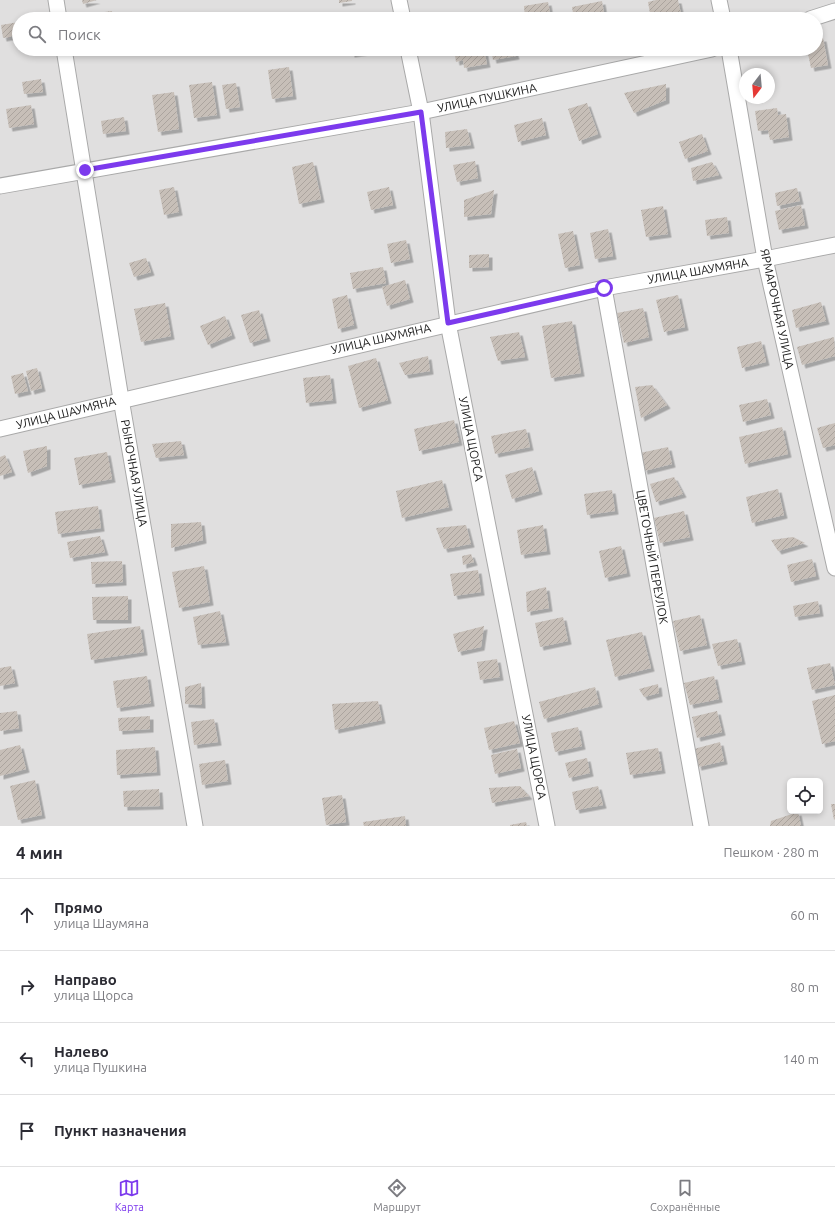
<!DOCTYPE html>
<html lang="ru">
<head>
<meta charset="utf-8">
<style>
  :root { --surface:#fff; --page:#f2f2f3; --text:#2b2b33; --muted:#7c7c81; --line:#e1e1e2; --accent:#7c3aed }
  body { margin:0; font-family:Ubuntu,sans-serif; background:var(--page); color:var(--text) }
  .controls { position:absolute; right:12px; bottom:12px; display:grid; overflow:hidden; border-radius:6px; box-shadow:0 2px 6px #0003 }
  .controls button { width:36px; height:36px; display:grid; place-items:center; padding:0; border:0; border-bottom:1px solid var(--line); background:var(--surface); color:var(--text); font:20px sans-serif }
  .compass { position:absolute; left:739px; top:68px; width:36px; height:36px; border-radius:50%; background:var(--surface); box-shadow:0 2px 6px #0003; rotate:196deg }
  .stop { position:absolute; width:12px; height:12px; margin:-9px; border:3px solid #7c3aed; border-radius:50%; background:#fff }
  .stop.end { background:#7c3aed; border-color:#fff; box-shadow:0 1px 4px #0008 }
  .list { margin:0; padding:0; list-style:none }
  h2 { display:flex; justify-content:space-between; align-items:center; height:52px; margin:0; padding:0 16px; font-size:17px }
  h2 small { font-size:13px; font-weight:400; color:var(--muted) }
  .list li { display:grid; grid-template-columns:26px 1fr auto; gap:12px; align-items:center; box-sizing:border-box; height:72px; padding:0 16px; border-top:1px solid var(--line) }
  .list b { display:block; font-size:15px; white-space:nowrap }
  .list p { margin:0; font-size:13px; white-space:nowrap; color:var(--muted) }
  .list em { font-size:13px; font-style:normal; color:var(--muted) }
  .icon { flex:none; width:22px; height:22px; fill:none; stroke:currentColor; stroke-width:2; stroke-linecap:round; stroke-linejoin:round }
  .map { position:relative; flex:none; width:835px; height:826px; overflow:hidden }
  .search { position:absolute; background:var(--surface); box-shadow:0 2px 6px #0003; left:12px; right:12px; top:12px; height:44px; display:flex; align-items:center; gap:10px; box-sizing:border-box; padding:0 14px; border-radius:22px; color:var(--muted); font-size:15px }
  .sheet { height:340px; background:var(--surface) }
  nav { display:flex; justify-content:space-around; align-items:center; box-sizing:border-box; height:56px; border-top:1px solid var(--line); background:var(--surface); font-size:11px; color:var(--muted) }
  nav a { display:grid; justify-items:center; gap:2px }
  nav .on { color:var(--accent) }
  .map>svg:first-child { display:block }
  .residential { fill:#e0dfdf; fill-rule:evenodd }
  .building { fill:url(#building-hatch); filter:url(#shadow) }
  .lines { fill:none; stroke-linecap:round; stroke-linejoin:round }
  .street-casing { stroke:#a9a9a9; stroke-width:17 }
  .street { stroke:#fff; stroke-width:15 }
  .route { stroke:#7c3aed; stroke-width:5 }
  .labels { text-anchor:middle; stroke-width:3; stroke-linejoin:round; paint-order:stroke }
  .street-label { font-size:12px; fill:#222; stroke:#fff }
</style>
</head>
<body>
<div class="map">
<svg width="835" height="826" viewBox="0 0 835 826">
  <defs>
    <pattern id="building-hatch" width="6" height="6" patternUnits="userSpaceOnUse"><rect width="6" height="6" fill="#c7bfb8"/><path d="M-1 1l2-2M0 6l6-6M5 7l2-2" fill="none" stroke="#aba49e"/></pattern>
    <filter id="shadow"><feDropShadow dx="3.5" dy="3.5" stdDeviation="0" flood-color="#0004"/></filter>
  </defs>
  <rect width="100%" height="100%" fill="#f2efe9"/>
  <!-- residential -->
  <path class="residential" d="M0,0H835V826H0ZM19,19H816V49H19ZM745,74H769V98H745ZM790,781H820V811H790Z"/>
  <!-- building -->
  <g class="building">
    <polygon points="82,0 97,0 83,4"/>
    <polygon points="339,0 352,0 352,1 339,3"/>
    <polygon points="656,0 678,0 681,14 651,19 648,2"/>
    <polygon points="602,1 605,19 574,19 572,7"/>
    <polygon points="548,2 551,19 525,19 524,6"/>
    <polygon points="112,11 113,19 83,19 82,15"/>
    <polygon points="19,22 19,35 3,38 1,25"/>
    <polygon points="823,38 828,65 811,68 807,49 816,49 816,39"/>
    <polygon points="351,49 377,49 377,50 351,54"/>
    <polygon points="454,49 484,49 487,64 464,68 463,60 456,62"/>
    <polygon points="491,49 514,49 516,56 493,60"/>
    <polygon points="289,67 293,96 272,99 268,70"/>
    <polygon points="41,79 43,92 24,94 22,82"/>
    <polygon points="212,82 217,115 194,118 189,85"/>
    <polygon points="236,83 240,107 226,109 222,85"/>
    <polygon points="666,84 666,100 634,113 624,93"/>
    <polygon points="174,92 179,129 158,132 152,95"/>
    <polygon points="587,103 598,134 579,141 568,109"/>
    <polygon points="31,105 34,124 9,128 6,109"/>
    <polygon points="777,108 778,115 786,114 789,137 770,140 768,130 758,131 755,111"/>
    <polygon points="124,117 126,131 103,134 101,121"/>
    <polygon points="542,118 546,135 518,142 514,125"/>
    <polygon points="467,129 471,145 446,148 445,132"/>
    <polygon points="702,134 708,151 685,159 679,142"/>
    <polygon points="475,161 478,178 457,182 453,165"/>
    <polygon points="313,162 321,199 299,204 292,167"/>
    <polygon points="712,162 719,175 693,181 691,168"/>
    <polygon points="174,187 179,212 164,215 159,190"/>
    <polygon points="389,187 393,205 371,210 367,192"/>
    <polygon points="797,188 800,201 777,206 775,193"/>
    <polygon points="494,190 491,214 464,217 464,200"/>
    <polygon points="801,205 805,225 779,230 775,211"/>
    <polygon points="663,206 668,234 646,237 641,210"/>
    <polygon points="727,217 729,233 707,236 705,220"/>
    <polygon points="608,229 613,256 595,259 590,233"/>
    <polygon points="573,231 580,265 565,268 558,234"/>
    <polygon points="406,240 410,259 391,263 387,244"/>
    <polygon points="489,254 489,267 469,268 469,255"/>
    <polygon points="146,258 151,272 134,277 129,263"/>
    <polygon points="383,267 386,283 353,289 350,273"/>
    <polygon points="405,280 410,299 387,306 382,287"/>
    <polygon points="347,295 354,325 338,329 332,299"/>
    <polygon points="678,295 685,327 664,332 656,300"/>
    <polygon points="821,302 826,321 796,328 792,310"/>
    <polygon points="165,303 171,336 141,342 134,309"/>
    <polygon points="643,308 649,337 624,343 617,313"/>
    <polygon points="259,310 267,338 250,343 241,315"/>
    <polygon points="225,316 232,335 208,345 200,326"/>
    <polygon points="572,321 581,373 551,378 542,326"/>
    <polygon points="519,332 525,357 498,361 490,337"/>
    <polygon points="834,337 835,356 802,365 797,347"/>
    <polygon points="761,341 766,362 742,368 737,347"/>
    <polygon points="428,356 430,371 405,375 399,363"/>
    <polygon points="376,358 388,400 359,408 348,366"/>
    <polygon points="37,368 42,388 31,391 26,371"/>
    <polygon points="23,373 28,391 15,394 11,376"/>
    <polygon points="330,375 333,400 306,403 303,378"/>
    <polygon points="652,385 667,405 641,418 635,387"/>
    <polygon points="767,399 771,415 743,422 739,405"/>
    <polygon points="454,420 459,442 419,451 414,429"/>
    <polygon points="835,423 835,445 823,448 817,428"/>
    <polygon points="782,427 788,454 745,464 739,437"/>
    <polygon points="526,429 530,447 495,454 491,436"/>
    <polygon points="181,441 184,455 156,458 152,444"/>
    <polygon points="47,446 47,466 28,473 23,451"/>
    <polygon points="668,447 672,464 644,471 640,453"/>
    <polygon points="107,452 112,479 79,485 74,458"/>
    <polygon points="5,455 12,472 0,476 0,457"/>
    <polygon points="532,467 539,491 512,499 505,475"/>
    <polygon points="674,477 683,494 656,502 650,484"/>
    <polygon points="442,480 449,507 402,518 396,491"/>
    <polygon points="778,489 784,515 752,523 746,497"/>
    <polygon points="612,490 615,511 587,515 584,494"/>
    <polygon points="98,506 101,528 58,534 55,512"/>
    <polygon points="684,511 690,537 660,543 654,518"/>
    <polygon points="201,522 203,540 171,548 171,524"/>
    <polygon points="466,525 471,544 444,549 436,528"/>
    <polygon points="543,525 547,551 521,555 517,530"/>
    <polygon points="100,536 105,552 70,558 67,542"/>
    <polygon points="793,537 805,543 778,551 771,540"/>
    <polygon points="621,546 627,573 605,578 599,551"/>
    <polygon points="471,554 474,562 463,565 462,556"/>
    <polygon points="812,559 816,576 791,582 787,565"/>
    <polygon points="122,561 123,582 92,584 91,562"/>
    <polygon points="204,566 210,602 179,608 172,572"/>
    <polygon points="478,570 481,592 454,596 450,574"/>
    <polygon points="546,587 549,608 527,612 526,592"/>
    <polygon points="128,596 128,620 93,620 92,597"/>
    <polygon points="818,601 820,613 795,617 793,606"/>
    <polygon points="220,611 226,642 198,645 193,617"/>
    <polygon points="700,615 707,645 680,651 673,621"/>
    <polygon points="563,617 568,641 540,647 535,623"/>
    <polygon points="140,626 144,652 91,660 87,634"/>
    <polygon points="484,626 481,647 458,652 453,634"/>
    <polygon points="642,632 651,668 615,677 606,640"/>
    <polygon points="737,639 742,661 718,666 712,644"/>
    <polygon points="497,659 500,677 480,680 477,662"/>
    <polygon points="830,663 835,685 812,690 807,668"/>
    <polygon points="11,666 15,683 0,686 0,668"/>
    <polygon points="147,676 151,703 117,708 113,681"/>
    <polygon points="714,676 719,699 690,705 684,683"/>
    <polygon points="201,683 202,705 185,704 185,687"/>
    <polygon points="658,684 659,693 644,697 639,689"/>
    <polygon points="595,687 599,704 544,719 539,702"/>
    <polygon points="835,695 835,741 822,744 812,701"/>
    <polygon points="378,701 382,720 335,730 332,704"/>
    <polygon points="17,711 19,728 0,731 0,713"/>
    <polygon points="717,711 722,732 697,738 692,717"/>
    <polygon points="150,716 150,729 119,731 118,718"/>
    <polygon points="214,719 218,742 194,745 191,722"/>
    <polygon points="514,721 520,743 489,750 484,728"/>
    <polygon points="578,727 582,746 555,752 551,733"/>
    <polygon points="720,742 724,761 698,767 694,749"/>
    <polygon points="20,745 26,769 0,776 0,750"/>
    <polygon points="155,747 157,772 117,775 116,750"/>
    <polygon points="658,748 662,770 630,775 626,753"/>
    <polygon points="517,749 521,768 495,774 491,755"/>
    <polygon points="587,758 590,773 569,778 565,763"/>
    <polygon points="225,760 228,781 202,785 199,764"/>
    <polygon points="35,780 42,815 18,820 10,786"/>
    <polygon points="520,786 529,796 492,803 489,788"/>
    <polygon points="598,786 603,805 576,810 572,792"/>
    <polygon points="159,789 160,806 124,807 123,791"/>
    <polygon points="342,795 346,822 326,825 322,798"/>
    <polygon points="831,804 835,804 835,819 834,820"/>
    <polygon points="798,812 801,826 770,826 771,821"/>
    <polygon points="405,816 406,826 364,826 363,822"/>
    <polygon points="526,822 527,826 510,826 510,825"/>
  </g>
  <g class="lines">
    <defs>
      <g id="street">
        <polyline points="56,0 59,19"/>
        <polyline points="399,0 403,19"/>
        <polyline points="719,0 723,19"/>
        <polyline points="810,19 835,11"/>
        <polyline points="64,49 121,399 195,826"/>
        <polyline points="408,49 421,112 448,323 547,826"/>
        <polyline points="729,49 765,259 835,568"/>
        <polyline points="0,186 421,112 712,49"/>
        <polyline points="604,288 701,826"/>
        <polyline points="0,429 604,288 765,259 835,245"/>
      </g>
    </defs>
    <!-- street casing -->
    <use href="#street" class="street-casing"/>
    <!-- street -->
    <use href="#street" class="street"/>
  </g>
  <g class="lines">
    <!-- route -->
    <polyline class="route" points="85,170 421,112 448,323 604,288"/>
  </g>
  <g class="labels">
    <!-- street labels -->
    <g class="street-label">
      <text transform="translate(487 98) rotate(-12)" y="4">УЛИЦА ПУШКИНА</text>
      <text transform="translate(698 271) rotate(-10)" y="4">УЛИЦА ШАУМЯНА</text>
      <text transform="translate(777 309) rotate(78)" y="4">ЯРМАРОЧНАЯ УЛИЦА</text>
      <text transform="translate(381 339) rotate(-13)" y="4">УЛИЦА ШАУМЯНА</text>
      <text transform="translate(66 413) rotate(-14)" y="4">УЛИЦА ШАУМЯНА</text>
      <text transform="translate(471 439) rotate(79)" y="4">УЛИЦА ЩОРСА</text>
      <text transform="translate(134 473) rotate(80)" y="4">РЫНОЧНАЯ УЛИЦА</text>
      <text transform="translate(652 557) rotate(80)" y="4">ЦВЕТОЧНЫЙ ПЕРЕУЛОК</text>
      <text transform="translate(534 757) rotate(79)" y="4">УЛИЦА ЩОРСА</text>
    </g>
  </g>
</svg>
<div class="controls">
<button><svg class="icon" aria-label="locate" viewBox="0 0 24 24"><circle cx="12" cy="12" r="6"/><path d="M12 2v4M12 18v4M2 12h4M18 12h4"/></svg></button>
</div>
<svg class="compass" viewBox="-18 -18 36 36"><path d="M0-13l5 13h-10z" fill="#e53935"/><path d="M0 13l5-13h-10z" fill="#7c7c81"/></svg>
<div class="stop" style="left:604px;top:288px"></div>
<div class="stop end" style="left:85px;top:170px"></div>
<div class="search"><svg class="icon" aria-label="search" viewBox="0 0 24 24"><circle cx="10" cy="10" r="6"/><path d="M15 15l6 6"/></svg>Поиск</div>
</div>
<section class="sheet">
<h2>4 мин<small>Пешком · 280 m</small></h2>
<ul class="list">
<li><svg class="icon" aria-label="ahead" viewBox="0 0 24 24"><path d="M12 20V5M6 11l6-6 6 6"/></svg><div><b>Прямо</b><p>улица Шаумяна</p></div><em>60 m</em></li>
<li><svg class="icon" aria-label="right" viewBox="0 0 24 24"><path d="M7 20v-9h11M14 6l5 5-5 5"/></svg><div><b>Направо</b><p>улица Щорса</p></div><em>80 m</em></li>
<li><svg class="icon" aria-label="left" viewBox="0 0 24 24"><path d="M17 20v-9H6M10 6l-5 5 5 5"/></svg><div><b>Налево</b><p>улица Пушкина</p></div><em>140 m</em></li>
<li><svg class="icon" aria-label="arrive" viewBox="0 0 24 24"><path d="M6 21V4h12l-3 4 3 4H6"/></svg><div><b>Пункт назначения</b></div></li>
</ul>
</section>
<nav>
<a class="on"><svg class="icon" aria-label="map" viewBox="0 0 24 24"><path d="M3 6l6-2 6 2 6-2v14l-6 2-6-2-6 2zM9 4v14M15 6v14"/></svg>Карта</a>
<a><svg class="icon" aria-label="directions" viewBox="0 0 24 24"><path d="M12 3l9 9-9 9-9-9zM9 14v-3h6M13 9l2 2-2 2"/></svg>Маршрут</a>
<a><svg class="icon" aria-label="saved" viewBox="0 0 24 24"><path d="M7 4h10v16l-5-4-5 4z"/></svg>Сохранённые</a>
</nav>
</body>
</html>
